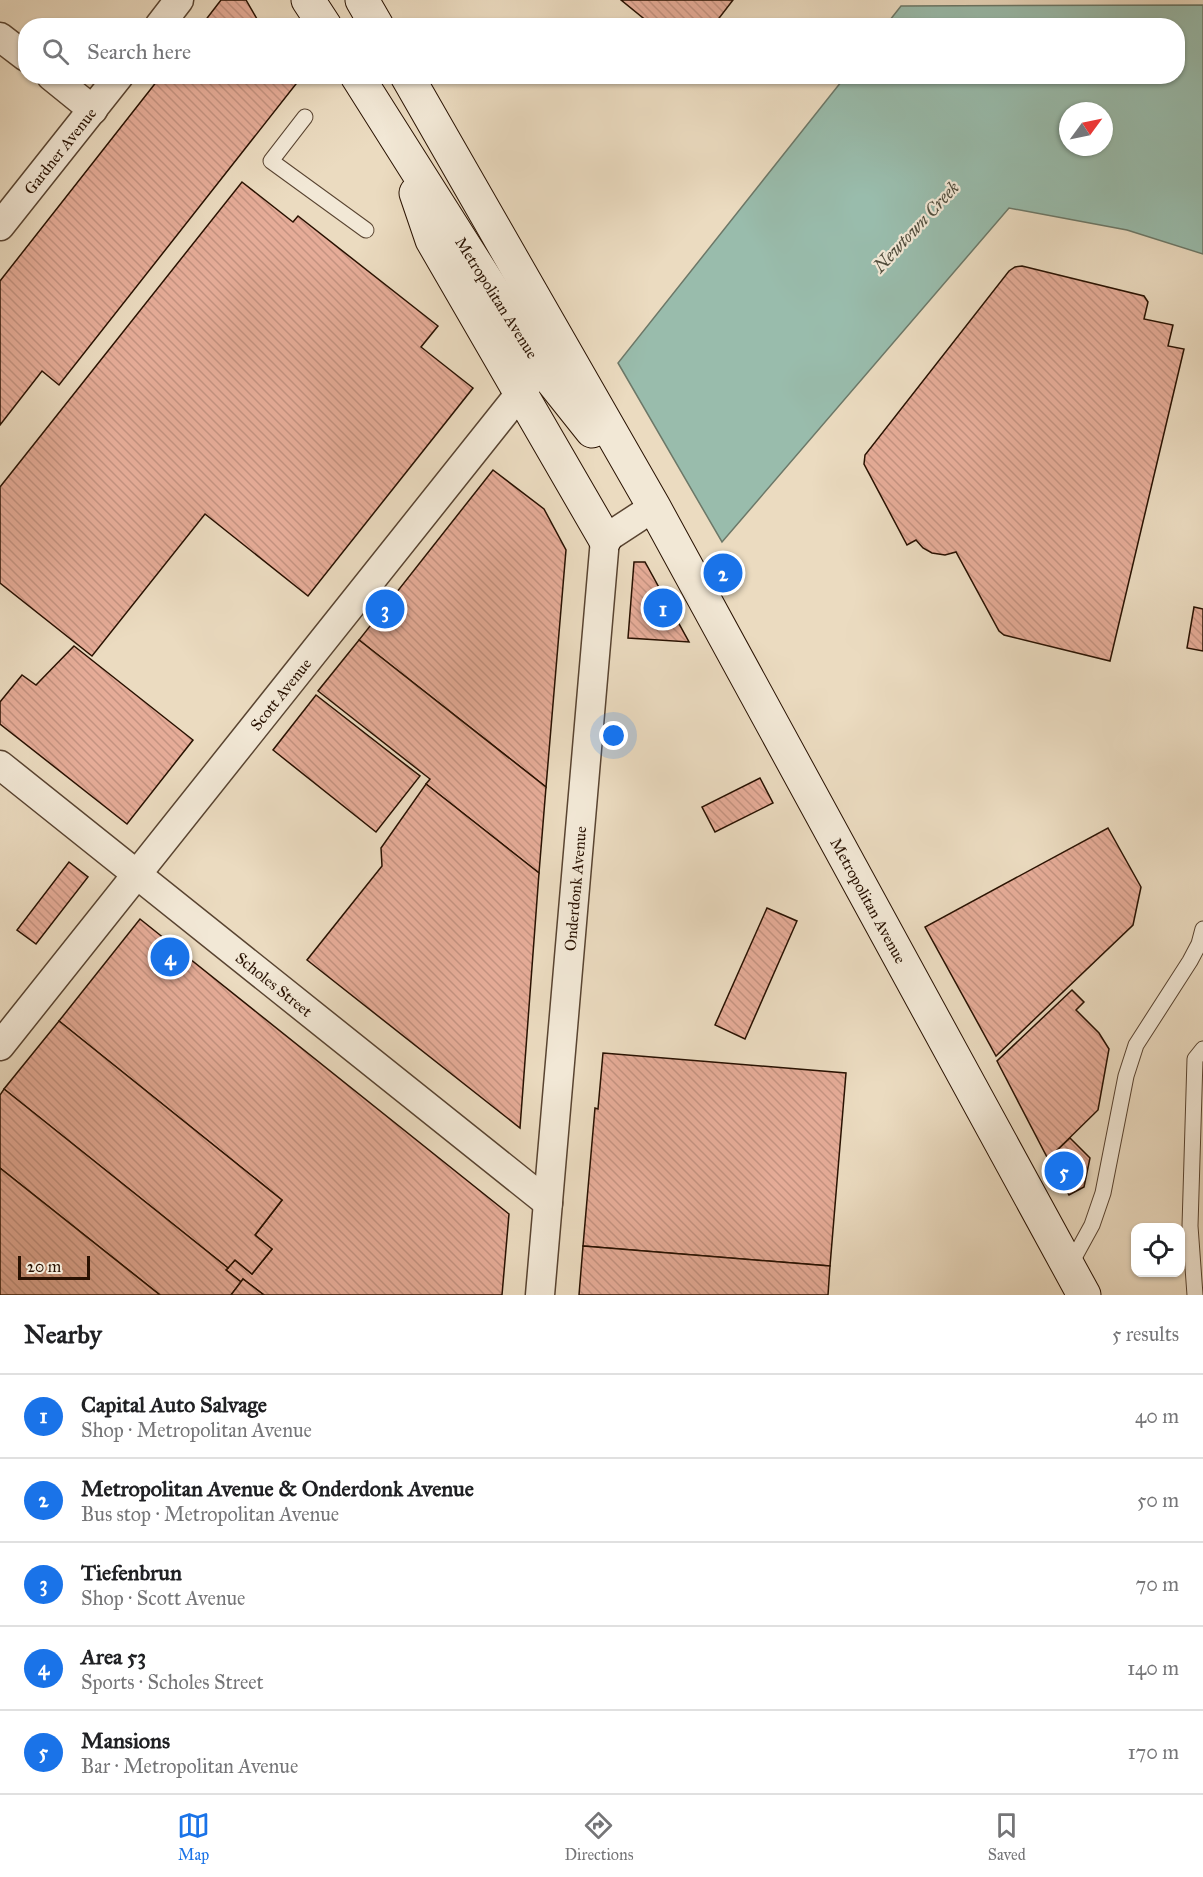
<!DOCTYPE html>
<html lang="en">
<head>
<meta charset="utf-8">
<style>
  :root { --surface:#fff; --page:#f2f2f2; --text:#202124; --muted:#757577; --line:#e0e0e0; --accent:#1a73e8 }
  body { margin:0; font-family:"IM FELL Great Primer",serif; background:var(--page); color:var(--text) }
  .controls { position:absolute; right:18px; bottom:18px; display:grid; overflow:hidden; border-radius:12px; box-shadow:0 2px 4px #0004 }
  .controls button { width:54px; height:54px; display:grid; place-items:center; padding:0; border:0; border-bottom:2px solid var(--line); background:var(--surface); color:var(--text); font:30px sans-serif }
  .compass { position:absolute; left:1059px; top:102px; width:54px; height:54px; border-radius:50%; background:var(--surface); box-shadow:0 2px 4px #0004; rotate:57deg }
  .scale { position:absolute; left:18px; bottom:15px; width:72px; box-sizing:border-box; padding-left:6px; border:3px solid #281101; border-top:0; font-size:16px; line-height:21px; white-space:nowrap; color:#281101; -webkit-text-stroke:4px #f2e8d6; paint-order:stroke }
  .you { position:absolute; left:614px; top:736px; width:21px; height:21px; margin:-15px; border:4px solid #fff; border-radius:50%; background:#1a73e8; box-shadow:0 0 0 9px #1a73e833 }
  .badge { display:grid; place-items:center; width:39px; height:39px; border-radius:50%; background:var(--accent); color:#fff; font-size:20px; font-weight:700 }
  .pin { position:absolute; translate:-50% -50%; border:3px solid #fff; box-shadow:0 2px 6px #0006 }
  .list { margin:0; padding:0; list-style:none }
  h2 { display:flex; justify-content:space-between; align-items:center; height:78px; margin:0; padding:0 24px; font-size:26px }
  h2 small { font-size:20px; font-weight:400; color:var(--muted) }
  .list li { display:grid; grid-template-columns:39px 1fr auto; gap:18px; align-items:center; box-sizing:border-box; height:84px; padding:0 24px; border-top:2px solid var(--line) }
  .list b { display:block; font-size:22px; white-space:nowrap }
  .list p { margin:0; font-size:20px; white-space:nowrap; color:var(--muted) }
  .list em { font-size:20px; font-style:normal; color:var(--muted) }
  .icon { flex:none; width:33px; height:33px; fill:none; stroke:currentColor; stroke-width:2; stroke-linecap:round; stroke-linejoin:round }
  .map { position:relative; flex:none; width:1203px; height:1295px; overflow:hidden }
  .search { position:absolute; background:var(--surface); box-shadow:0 2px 4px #0004; left:18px; right:18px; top:18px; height:66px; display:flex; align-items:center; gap:15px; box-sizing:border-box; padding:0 21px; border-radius:24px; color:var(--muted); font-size:22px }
  .sheet { height:498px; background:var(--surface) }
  nav { display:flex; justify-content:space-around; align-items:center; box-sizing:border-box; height:84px; border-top:2px solid var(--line); background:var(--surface); font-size:16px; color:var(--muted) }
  nav a { display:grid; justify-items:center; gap:3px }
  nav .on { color:var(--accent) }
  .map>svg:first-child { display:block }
  .water { fill:#99bcac; stroke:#6c7868; stroke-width:1.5; fill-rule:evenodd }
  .building { fill:url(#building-back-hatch); stroke:#281101; stroke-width:1.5 }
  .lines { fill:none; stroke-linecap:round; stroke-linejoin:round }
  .lane-casing { stroke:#594431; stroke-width:17 }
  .street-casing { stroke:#594431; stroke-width:31 }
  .secondary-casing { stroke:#281101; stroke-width:35 }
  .lane { stroke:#f2e8d6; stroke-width:15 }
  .street { stroke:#f2e8d6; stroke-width:28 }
  .secondary { stroke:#f2e8d6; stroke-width:33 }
  .labels { text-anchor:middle; stroke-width:4.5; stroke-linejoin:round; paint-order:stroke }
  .street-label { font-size:16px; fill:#281101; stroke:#f2e8d6 }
  .water-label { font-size:18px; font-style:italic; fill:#504d3d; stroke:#f2e8d6 }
</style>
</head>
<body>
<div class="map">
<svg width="1203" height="1295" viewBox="0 0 1203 1295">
  <defs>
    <pattern id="building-back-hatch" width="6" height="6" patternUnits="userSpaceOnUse" patternTransform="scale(1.5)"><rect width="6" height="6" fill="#e6ac98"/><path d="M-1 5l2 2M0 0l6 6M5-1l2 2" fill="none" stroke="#c59381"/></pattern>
  </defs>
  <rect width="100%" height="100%" fill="#ebdbc0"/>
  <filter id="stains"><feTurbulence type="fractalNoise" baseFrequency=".00333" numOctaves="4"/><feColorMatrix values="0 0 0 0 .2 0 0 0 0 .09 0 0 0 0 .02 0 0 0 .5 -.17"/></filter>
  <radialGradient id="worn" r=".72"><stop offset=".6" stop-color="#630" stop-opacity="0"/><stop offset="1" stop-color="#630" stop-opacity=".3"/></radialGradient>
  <!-- water -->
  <path class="water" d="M1203,5V254L1127,230L1009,208L722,542L618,363L845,77L1178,76V26L886,25L901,6ZM1068,111H1104V147H1068Z"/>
  <!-- building -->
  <g class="building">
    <polygon points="221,0 246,0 261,26 201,26"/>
    <polygon points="621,0 733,0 713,26 653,26"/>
    <polygon points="161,76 291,76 296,84 59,385 42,371 0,425 0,281"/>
    <polygon points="242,182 293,222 298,216 438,326 421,347 473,388 308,596 205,514 92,656 0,583 0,487"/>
    <polygon points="1022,266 1144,296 1148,302 1144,319 1173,325 1168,346 1184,349 1110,661 1004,635 999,631 956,552 945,555 932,553 923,548 916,540 907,545 864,464 865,455 1009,271 1015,267"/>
    <polygon points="493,470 544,509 566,550 546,787 359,640"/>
    <polygon points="634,562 645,562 689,642 628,638"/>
    <polygon points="1194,607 1203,609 1203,651 1187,648"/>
    <polygon points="359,640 546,787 539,873 426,784 430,779 318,691"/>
    <polygon points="74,646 193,740 127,824 0,724 0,702 22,675 36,685"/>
    <polygon points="316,695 420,776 376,832 273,750"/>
    <polygon points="760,778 773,803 715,832 702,807"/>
    <polygon points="426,784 539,873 520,1128 307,960 382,866 381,848"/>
    <polygon points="1108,828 1141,887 1133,925 996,1056 925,927"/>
    <polygon points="69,862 88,877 36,944 17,930"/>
    <polygon points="767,908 797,921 745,1039 715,1025"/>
    <polygon points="140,919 509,1214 502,1295 264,1295 243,1279 241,1282 226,1270 235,1260 252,1274 272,1249 255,1235 282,1200 59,1021"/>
    <polygon points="1072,990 1084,1002 1076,1010 1099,1033 1109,1049 1098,1110 1048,1159 997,1061"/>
    <polygon points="59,1021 282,1200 255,1235 272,1249 252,1274 235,1260 228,1268 4,1089"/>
    <polygon points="603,1053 846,1073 830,1266 583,1246 595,1108 598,1109"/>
    <polygon points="4,1089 228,1268 226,1270 241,1282 231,1295 160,1295 0,1168 0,1095"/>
    <polygon points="1070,1138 1090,1158 1084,1187 1069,1195 1048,1159"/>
    <polygon points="0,1168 160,1295 0,1295"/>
    <polygon points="583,1246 830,1266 828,1295 579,1295"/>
    <polygon points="243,1279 264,1295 231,1295"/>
  </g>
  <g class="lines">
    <defs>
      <g id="lane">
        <polyline points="305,117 271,161 366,230"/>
        <polyline points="1069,1267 1092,1225 1103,1193 1126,1076 1136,1045 1190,961 1199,944 1203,929"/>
        <polyline points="1195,1295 1190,1226 1195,1059 1203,1049"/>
      </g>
      <g id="street">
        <polyline points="159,26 179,0"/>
        <polyline points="0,37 26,57"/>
        <polyline points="51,76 93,110"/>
        <path id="s1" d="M0,226L119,76"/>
        <path id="s2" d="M0,765L548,1203"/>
        <path id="s3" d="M0,1046L533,377"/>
        <path id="s4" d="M540,1295L605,539L654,507"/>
      </g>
      <g id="secondary">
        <polyline points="308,0 325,26"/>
        <polyline points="362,0 377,26"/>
        <path id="s5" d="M357,76L541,367L592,431"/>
        <path id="s6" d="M407,76L654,507L1084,1295"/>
        <polyline points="416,193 432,240 605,539"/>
      </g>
    </defs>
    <!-- lane casing -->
    <use href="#lane" class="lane-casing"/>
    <!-- street casing -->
    <use href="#street" class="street-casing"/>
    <!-- secondary casing -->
    <use href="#secondary" class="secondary-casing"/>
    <!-- lane -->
    <use href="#lane" class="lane"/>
    <!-- street -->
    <use href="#street" class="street"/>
    <!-- secondary -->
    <use href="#secondary" class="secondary"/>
  </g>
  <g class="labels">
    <!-- street labels -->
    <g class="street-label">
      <text dy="6" stroke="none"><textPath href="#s1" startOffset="96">Gardner Avenue</textPath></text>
      <text dy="6" stroke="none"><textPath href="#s5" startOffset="262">Metropolitan Avenue</textPath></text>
      <text dy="6" stroke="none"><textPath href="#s3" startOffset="450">Scott Avenue</textPath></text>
      <text dy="6" stroke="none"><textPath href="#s4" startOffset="408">Onderdonk Avenue</textPath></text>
      <text dy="6" stroke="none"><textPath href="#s6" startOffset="945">Metropolitan Avenue</textPath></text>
      <text dy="6" stroke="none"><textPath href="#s2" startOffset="351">Scholes Street</textPath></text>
    </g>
    <!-- water labels -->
    <g class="water-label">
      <text transform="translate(916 227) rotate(-47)" y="6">Newtown Creek</text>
    </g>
  </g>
  <rect width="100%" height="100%" filter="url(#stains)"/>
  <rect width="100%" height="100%" fill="url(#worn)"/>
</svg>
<div class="controls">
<button><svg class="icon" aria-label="locate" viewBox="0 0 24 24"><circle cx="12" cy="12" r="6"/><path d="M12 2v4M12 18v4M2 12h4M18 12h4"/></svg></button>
</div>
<svg class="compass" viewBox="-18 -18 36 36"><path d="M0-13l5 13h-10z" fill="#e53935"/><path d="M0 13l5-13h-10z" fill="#757577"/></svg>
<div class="scale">20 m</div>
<div class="you"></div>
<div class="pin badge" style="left:663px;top:608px">1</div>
<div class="pin badge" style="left:723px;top:573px">2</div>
<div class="pin badge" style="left:385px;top:609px">3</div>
<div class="pin badge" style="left:170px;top:957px">4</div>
<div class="pin badge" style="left:1064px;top:1171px">5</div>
<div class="search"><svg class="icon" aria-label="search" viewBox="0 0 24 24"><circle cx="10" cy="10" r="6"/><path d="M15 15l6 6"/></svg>Search here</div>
</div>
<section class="sheet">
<h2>Nearby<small>5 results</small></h2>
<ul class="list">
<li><span class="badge">1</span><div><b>Capital Auto Salvage</b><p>Shop · Metropolitan Avenue</p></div><em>40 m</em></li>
<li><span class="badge">2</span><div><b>Metropolitan Avenue &amp; Onderdonk Avenue</b><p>Bus stop · Metropolitan Avenue</p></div><em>50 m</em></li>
<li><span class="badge">3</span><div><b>Tiefenbrun</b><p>Shop · Scott Avenue</p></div><em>70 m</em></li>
<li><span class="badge">4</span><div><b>Area 53</b><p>Sports · Scholes Street</p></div><em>140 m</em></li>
<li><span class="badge">5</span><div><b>Mansions</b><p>Bar · Metropolitan Avenue</p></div><em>170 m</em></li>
</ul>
</section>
<nav>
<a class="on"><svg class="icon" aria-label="map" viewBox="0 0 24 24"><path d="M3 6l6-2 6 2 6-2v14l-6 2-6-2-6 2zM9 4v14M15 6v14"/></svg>Map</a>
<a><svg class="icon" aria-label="directions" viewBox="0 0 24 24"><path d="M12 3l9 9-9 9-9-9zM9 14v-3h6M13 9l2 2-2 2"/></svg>Directions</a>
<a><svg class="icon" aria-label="saved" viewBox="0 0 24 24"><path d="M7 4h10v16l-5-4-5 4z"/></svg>Saved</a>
</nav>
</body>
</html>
